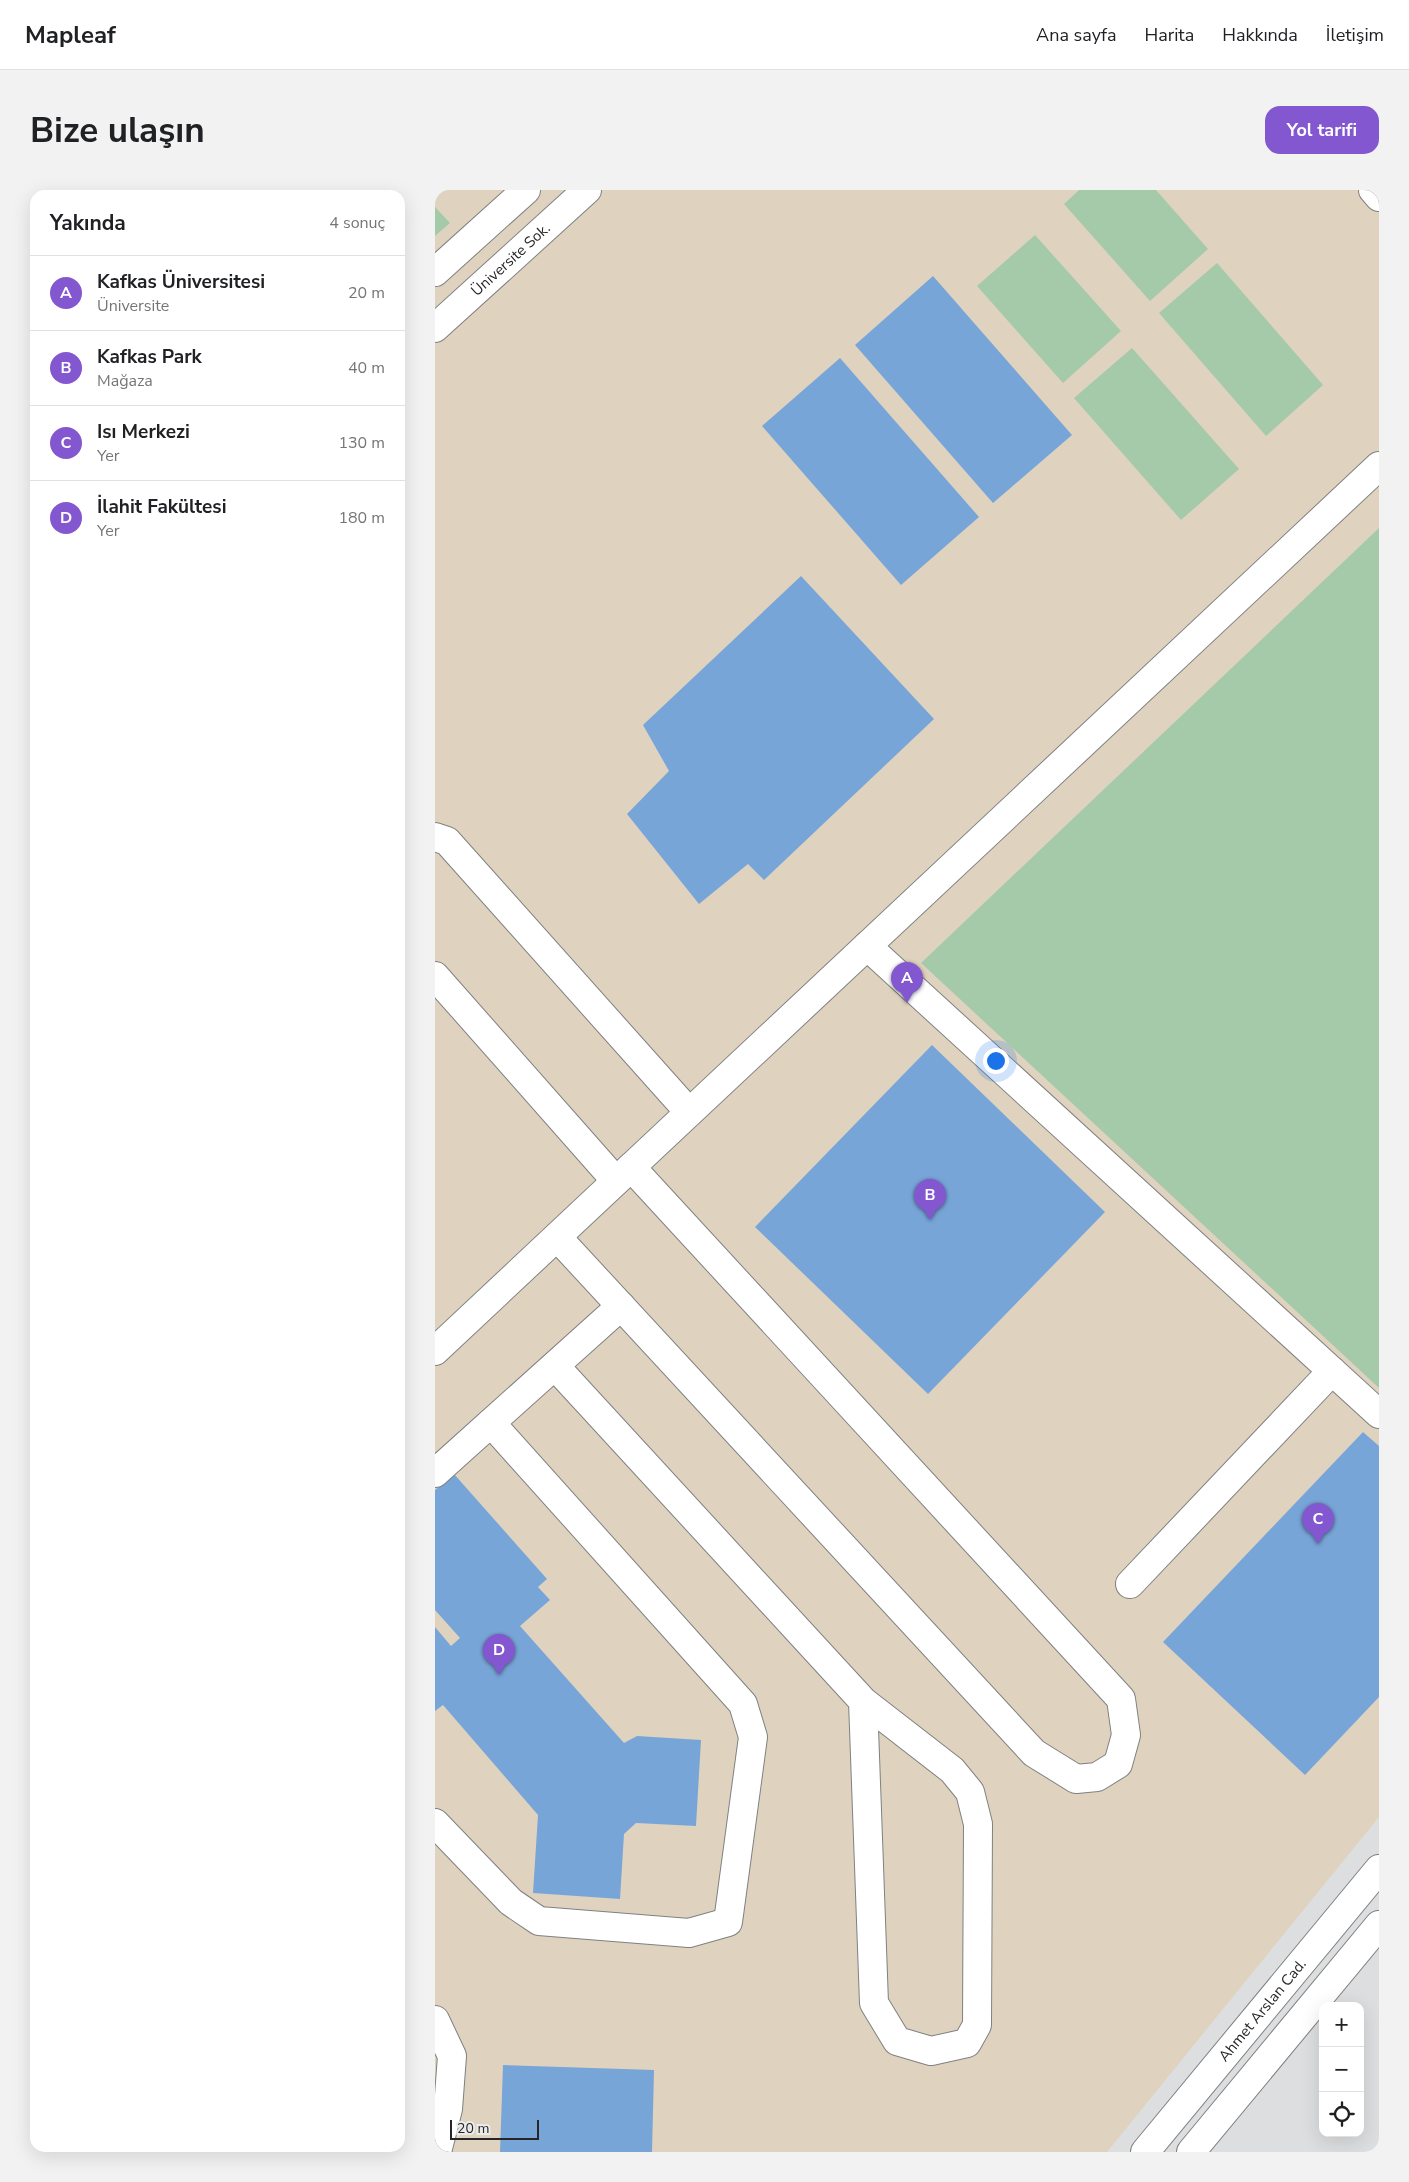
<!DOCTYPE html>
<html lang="tr">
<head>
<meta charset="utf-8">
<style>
  :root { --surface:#fff; --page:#f2f2f2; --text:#202124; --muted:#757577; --line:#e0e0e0; --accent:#8357d0 }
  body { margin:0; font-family:"Nunito Sans",sans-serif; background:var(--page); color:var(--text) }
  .controls { position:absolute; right:15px; bottom:15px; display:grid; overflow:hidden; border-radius:10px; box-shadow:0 5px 20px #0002 }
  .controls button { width:45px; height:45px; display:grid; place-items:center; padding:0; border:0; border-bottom:1px solid var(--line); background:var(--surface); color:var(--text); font:25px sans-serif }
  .scale { position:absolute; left:15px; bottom:12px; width:89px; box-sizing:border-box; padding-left:5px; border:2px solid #262627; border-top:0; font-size:14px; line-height:18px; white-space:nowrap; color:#262627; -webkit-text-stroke:4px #ebebec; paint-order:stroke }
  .you { position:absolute; left:560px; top:870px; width:18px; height:18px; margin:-12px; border:4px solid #fff; border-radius:50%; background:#1a73e8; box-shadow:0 0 0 8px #1a73e833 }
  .badge { display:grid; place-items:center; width:32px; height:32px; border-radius:50%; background:var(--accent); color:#fff; font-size:16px; font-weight:700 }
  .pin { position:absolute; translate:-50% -41px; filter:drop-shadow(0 1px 2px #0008) }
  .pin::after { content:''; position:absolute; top:26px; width:18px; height:15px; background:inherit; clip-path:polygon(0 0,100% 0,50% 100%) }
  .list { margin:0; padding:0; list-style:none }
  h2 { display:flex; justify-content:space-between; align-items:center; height:65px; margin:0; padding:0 20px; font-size:21px }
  h2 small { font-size:16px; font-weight:400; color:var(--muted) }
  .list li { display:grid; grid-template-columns:32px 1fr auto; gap:15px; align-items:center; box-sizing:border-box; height:75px; padding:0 20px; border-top:1px solid var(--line) }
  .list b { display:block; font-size:19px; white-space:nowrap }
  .list p { margin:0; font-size:16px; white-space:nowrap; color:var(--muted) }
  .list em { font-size:16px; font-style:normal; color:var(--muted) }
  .icon { flex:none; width:28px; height:28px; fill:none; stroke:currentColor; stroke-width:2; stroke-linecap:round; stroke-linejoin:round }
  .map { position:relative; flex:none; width:944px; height:1962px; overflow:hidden; border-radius:15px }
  header { display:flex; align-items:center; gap:30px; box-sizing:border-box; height:70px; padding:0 25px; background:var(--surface); border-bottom:1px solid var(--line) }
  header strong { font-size:24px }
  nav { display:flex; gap:28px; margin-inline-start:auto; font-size:18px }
  .intro { display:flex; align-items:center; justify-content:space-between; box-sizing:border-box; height:120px; padding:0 30px }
  h1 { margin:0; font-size:35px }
  .button { padding:12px 22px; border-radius:15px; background:var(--accent); color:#fff; font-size:18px; font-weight:700 }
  main { display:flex; gap:30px; padding:0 30px }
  aside { flex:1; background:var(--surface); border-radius:15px; box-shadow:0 5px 20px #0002 }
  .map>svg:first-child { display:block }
  .education { fill:#dfd3bf }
  .green { fill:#a4caaa }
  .building { fill:#78a5d8 }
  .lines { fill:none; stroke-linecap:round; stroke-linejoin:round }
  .minor-casing { stroke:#7f8081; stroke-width:30 }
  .minor { stroke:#fff; stroke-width:28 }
  .labels { text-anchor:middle; stroke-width:4; stroke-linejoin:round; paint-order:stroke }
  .street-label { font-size:15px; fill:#262627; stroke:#ebebec }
</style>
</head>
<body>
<header>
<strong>Mapleaf</strong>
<nav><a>Ana sayfa</a><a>Harita</a><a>Hakkında</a><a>İletişim</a></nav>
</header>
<div class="intro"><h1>Bize ulaşın</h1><a class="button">Yol tarifi</a></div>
<main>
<aside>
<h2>Yakında<small>4 sonuç</small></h2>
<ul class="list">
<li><span class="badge">A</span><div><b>Kafkas Üniversitesi</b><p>Üniversite</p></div><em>20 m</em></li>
<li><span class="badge">B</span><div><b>Kafkas Park</b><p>Mağaza</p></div><em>40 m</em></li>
<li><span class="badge">C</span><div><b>Isı Merkezi</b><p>Yer</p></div><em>130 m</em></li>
<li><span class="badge">D</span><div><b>İlahit Fakültesi</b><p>Yer</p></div><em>180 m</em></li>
</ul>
</aside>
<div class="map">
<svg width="944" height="1962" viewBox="0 0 944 1962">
  <rect width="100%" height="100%" fill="#dddedf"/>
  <!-- education -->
  <polygon class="education" points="0,0 944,0 944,1627 672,1962 0,1962"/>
  <!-- green -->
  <g class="green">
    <polygon points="644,0 721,0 773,59 715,111 629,14"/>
    <polygon points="0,17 15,33 0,46"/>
    <polygon points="600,45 686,141 628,193 542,96"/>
    <polygon points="782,73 888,195 831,246 724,123"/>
    <polygon points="697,158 804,279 746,330 639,208"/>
    <polygon points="944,338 944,1198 486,773"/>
  </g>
  <!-- building -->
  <g class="building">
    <polygon points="498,86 637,245 558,313 420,155"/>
    <polygon points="405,168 544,327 466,395 327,236"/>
    <polygon points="366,386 499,529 329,690 313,674 264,714 192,624 234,581 208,535"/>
    <polygon points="497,855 670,1022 493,1204 320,1037"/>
    <polygon points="928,1242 944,1256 944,1507 870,1585 728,1452"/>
    <polygon points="19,1284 112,1389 103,1397 115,1410 85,1436 189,1553 202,1546 266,1550 261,1636 201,1633 189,1644 185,1709 98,1703 103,1625 8,1515 0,1521 0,1437 16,1456 25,1448 0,1420 0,1300"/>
    <polygon points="68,1875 219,1880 217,1962 65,1962"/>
  </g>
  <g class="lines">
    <defs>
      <g id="minor">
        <polyline points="938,0 944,7"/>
        <polyline points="0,82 91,0"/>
        <path id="s1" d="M0,138L152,0"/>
        <polyline points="0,647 12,651 254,922"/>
        <polyline points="432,756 944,1224"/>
        <polyline points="0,786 181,991"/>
        <polyline points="122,1047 599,1563 641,1589 662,1587 683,1574 691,1545 686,1509 196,977"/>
        <polyline points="0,1161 944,276"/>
        <polyline points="120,1176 428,1511 439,1813 462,1851 496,1861 532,1853 542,1835 543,1634 535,1602 517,1580 428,1511"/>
        <polyline points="0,1283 186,1116"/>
        <polyline points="695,1394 897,1181"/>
        <polyline points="0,1633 76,1712 104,1731 254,1743 293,1732 318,1547 308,1514 56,1233"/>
        <polyline points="0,1830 17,1866 13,1919 2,1962"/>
        <path id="s2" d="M710,1962L944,1679"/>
        <polyline points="756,1962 944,1735"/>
      </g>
    </defs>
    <!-- minor casing -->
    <use href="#minor" class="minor-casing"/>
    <!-- minor -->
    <use href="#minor" class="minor"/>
  </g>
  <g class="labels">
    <!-- street labels -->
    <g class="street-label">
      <text dy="5" stroke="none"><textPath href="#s1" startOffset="102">Üniversite Sok.</textPath></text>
      <text dy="5" stroke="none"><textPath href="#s2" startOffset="184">Ahmet Arslan Cad.</textPath></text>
    </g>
  </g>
</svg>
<div class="controls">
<button>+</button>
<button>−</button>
<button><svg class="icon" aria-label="locate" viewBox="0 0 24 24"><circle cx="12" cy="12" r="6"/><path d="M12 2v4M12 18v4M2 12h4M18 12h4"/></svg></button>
</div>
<div class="scale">20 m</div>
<div class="you"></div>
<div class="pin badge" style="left:472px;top:813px">A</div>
<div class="pin badge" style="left:495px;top:1030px">B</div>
<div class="pin badge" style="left:883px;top:1354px">C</div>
<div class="pin badge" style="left:64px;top:1485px">D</div>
</div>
</main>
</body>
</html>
